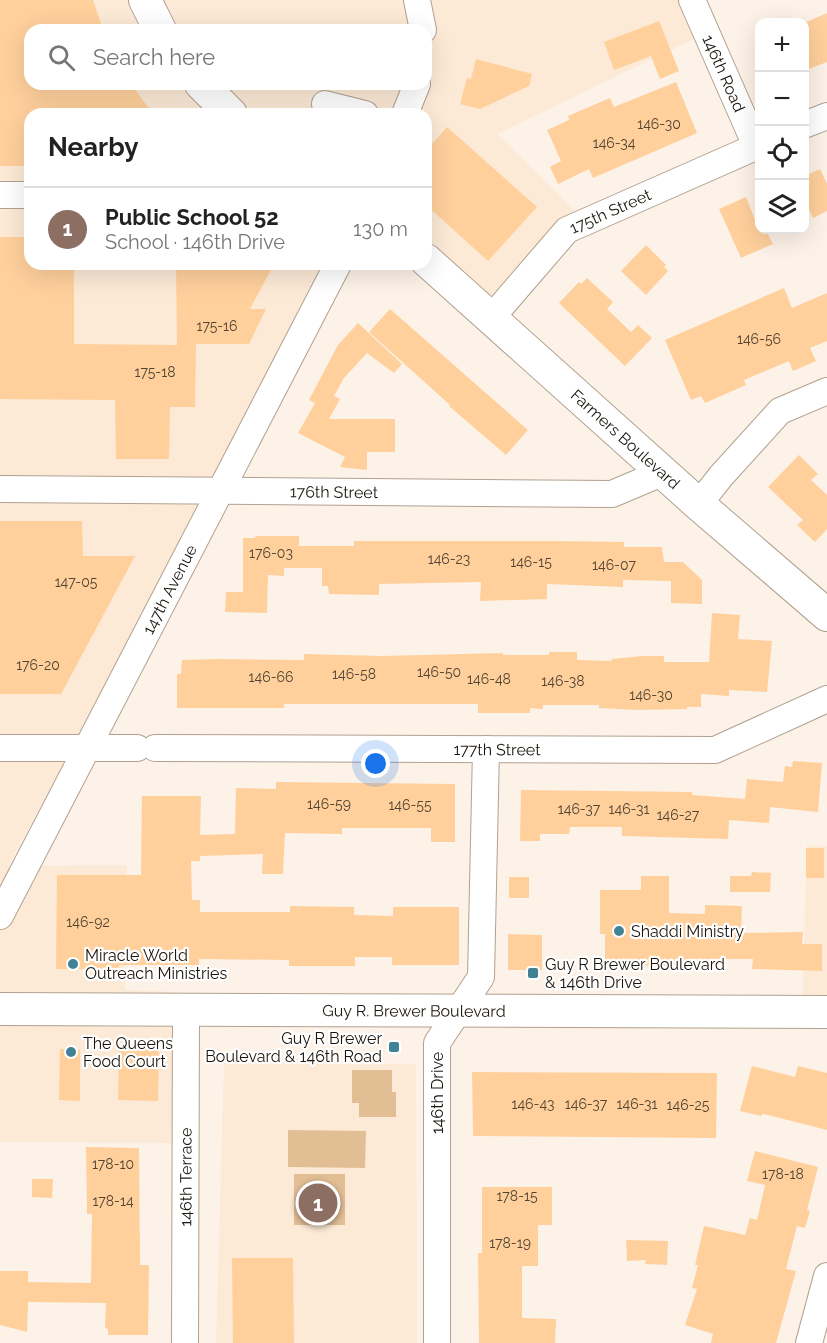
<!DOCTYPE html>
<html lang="en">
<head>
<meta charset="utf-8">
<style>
  :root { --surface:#fff; --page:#f2f2f2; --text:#222; --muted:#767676; --line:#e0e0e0; --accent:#0f766e }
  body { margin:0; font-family:Raleway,sans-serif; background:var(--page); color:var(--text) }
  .controls { position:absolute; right:18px; top:18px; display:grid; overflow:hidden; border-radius:12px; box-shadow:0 6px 24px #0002 }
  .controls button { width:54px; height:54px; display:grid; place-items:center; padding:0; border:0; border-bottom:2px solid var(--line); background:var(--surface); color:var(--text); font:30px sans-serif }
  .you { position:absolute; left:376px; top:764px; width:21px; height:21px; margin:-15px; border:4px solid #fff; border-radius:50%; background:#1a73e8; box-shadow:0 0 0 9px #1a73e833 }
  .badge { display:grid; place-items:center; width:39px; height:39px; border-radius:50%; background:var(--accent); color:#fff; font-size:20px; font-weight:700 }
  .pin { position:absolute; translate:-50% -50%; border:3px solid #fff; box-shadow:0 2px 6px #0006 }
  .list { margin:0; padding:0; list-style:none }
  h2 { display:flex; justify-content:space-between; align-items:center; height:78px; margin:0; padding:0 24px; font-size:26px }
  h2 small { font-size:20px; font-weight:400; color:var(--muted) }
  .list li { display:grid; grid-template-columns:39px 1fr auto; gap:18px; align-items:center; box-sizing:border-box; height:84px; padding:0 24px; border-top:2px solid var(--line) }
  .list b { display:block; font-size:22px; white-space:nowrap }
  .list p { margin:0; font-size:20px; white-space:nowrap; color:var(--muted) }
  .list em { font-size:20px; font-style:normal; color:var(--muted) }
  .icon { flex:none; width:33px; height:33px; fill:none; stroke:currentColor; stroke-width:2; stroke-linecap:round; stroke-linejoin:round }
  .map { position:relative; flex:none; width:827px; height:1343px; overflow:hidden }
  .search { position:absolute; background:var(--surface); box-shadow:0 6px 24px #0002; left:24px; top:24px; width:408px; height:66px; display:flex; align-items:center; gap:15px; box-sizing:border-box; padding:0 21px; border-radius:18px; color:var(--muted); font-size:22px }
  .panel { position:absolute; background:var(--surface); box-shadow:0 6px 24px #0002; left:24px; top:108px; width:408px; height:162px; border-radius:18px }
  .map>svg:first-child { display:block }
  .built { fill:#fcead6; fill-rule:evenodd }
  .green { fill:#e2be95 }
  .building { fill:#ffd09c }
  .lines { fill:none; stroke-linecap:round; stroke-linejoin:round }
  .minor-casing { stroke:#b1a190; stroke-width:28 }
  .major-casing { stroke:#b1a190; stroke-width:34 }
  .minor { stroke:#fff; stroke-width:26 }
  .major { stroke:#fff; stroke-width:32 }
  .poi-dot { fill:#428295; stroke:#fff; stroke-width:2 }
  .labels { text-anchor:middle; stroke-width:4.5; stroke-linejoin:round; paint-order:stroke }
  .number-label { font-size:14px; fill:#534432 }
  .street-label { font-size:16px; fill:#1a150e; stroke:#fff }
  .poi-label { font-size:16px; fill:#1a150e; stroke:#fff; text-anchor:start }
</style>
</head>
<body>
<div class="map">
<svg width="827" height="1343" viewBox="0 0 827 1343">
  <rect width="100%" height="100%" fill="#fdf2e7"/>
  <!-- built -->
  <g class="built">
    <path d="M0,0H682L698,37L497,134L574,210L485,318L426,264V114H30V264H326L189,531L8,866L127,865L125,990L176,992L177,1143L0,1142ZM30,30H426V84H30Z"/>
    <polygon points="807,845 827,846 827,1014 802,1014"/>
    <polygon points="224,1063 416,1064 417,1343 216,1343"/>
  </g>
  <!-- green -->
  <g class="green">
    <polygon points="352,1070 392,1070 392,1092 396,1092 396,1117 359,1117 359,1103 352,1103"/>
    <polygon points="288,1130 366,1131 365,1168 288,1167"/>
    <rect x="294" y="1174" width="51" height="51"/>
  </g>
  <!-- building -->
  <g class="building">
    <polygon points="0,0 93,0 103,30 30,30 30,84 131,84 153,114 30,114 30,166 0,166"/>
    <polygon points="827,13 827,62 804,71 804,23"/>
    <polygon points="659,21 679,71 660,79 651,56 614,70 604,42"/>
    <polygon points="476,59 532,74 529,86 480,109 460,104 467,78 471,79"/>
    <polygon points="676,82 697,133 593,178 589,169 558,184 550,167 561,161 547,130 569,120 568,116 610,98 614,107"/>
    <polygon points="447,127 537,207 488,261 426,205 426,151"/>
    <polygon points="820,169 827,184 827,211 813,218 804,200 804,176"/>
    <polygon points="746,197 759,230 766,230 773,244 741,258 719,209"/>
    <polygon points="0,237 30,237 30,264 74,264 74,344 177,345 176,264 274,264 250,309 266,309 249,344 196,344 195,407 170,407 169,459 116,459 115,400 0,399"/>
    <polygon points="646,245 666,265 664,267 668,271 646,295 621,271"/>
    <polygon points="587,278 613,302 607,309 631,332 638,325 652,338 625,366 559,303 579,282 581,284"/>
    <polygon points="784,288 792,308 827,293 827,341 810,348 816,361 793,371 789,361 744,380 746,385 705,403 701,396 691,400 665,340"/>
    <polygon points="390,309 528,430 506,455 449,406 450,405 369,332"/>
    <polygon points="358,323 402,364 394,373 367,353 344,378 334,396 340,399 329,419 395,419 395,452 367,452 367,470 340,467 345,457 298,433 315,403 309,400 338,345"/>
    <polygon points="799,455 818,474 811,480 827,495 827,529 815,542 797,525 803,520 768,487"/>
    <polygon points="0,521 82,521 83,556 135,556 61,694 0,694"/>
    <polygon points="255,536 299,536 299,546 354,546 354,541 556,541 624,542 624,547 662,547 664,562 683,562 702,580 702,604 671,603 671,581 623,580 623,587 547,584 547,599 480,601 481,582 379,584 379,595 329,594 328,586 322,586 322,568 284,568 284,576 268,575 267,613 225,612 226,592 243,592 243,538 256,538"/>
    <polygon points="712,613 740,615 738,639 772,641 767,692 729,690 729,696 701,694 701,707 687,707 687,709 638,710 599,708 599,705 543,705 543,709 530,708 530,713 478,713 478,704 284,704 284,708 177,708 177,674 181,674 182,660 216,659 304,660 304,654 382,656 503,653 503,655 549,655 549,652 577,652 577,660 611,661 612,659 643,656 664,656 664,662 709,662"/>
    <polygon points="793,761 822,763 818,812 770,807 769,823 729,820 728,839 622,836 622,827 570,827 569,834 540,834 540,841 520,841 521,790 692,792 692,795 745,799 747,779 783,782 785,766 792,767"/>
    <polygon points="276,782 455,784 455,842 431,842 431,828 342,828 342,834 285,833 283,874 262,874 263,854 200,856 200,861 191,861 192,900 200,900 200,912 290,912 290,906 354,907 354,915 393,916 393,907 459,907 459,965 392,965 392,957 355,957 355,966 289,966 289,960 199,959 199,965 119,965 119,969 56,969 57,875 141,875 142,796 201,796 200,835 235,834 236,788 276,789"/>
    <rect x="806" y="848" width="18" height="30"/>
    <polygon points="752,872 771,873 770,892 730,892 730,876 751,876"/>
    <polygon points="641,876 669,876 669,913 705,914 705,905 742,906 741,933 803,932 802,944 822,944 822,971 752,969 753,959 687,959 687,965 680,965 680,966 605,965 605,934 600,934 600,890 641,890"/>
    <rect x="509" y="877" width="20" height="21"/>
    <polygon points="508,934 542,935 542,970 508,970"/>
    <polygon points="119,1048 159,1049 158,1101 118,1100"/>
    <polygon points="60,1049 80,1050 80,1101 59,1100"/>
    <polygon points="752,1066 795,1077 798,1066 827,1073 827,1130 768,1115 762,1114 761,1116 740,1111"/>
    <polygon points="472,1072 717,1073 716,1138 473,1136"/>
    <polygon points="86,1147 139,1148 140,1265 149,1265 148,1335 108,1335 108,1329 105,1328 106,1303 28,1302 27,1332 0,1325 0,1271 28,1271 28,1282 91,1283 92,1214 87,1214"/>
    <polygon points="755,1151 818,1167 807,1210 810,1211 805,1228 797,1226 786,1269 796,1271 776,1343 711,1343 713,1334 685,1325 697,1289 692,1288 698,1265 695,1265 704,1226 745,1235 750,1218 757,1220 765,1185 747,1181"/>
    <polygon points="32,1179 53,1179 52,1198 32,1197"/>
    <polygon points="482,1187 552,1187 552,1225 538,1225 538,1266 522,1266 522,1318 556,1319 555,1343 479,1343 478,1253 482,1253"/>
    <polygon points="626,1240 668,1241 667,1265 645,1264 646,1260 627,1261"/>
    <polygon points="232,1258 293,1258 294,1343 233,1343"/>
  </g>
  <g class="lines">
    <defs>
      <g id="minor">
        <polyline points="417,0 423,30"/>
        <path id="s1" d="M692,0L756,146"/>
        <polyline points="325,104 365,114"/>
        <polyline points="405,114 417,84"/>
        <polyline points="804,125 827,116"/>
        <polyline points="0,195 30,195"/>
        <path id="s2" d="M492,317L567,230L760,145"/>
        <path id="s3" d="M0,489L612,494L664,472"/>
        <polyline points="699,504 721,476 780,411 827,391"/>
        <polyline points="0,748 137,748"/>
        <path id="s4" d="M155,748L715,750L827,699"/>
        <path id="s5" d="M0,916L338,264"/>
        <path id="s6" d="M185,1343L186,1011"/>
        <polyline points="437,1343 437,1043 481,977 486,749"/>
        <polyline points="809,1343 827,1276"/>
      </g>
      <g id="major">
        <polyline points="145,0 160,30"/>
        <polyline points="201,84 231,114"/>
        <path id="s7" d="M426,260L697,503L827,615"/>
        <path id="s8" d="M0,1009L827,1012"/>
      </g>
    </defs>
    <!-- minor casing -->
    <use href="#minor" class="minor-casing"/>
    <!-- major casing -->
    <use href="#major" class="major-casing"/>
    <!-- minor -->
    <use href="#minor" class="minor"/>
    <!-- major -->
    <use href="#major" class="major"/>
  </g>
  <!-- markers -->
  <g class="poi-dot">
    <circle cx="619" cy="931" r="6"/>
    <circle cx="73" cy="964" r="6"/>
    <rect x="527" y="967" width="12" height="12" rx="3"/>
    <rect x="388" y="1041" width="12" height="12" rx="3"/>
    <circle cx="71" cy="1052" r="6"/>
  </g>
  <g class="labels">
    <!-- number labels -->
    <g class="number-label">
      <text x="659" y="129">146-30</text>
      <text x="614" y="148">146-34</text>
      <text x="217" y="331">175-16</text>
      <text x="759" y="344">146-56</text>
      <text x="155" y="377">175-18</text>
      <text x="271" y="558">176-03</text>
      <text x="449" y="564">146-23</text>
      <text x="531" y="567">146-15</text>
      <text x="614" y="570">146-07</text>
      <text x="76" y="587">147-05</text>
      <text x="38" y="670">176-20</text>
      <text x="439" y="677">146-50</text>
      <text x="354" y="679">146-58</text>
      <text x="271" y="682">146-66</text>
      <text x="489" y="684">146-48</text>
      <text x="563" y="686">146-38</text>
      <text x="651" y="700">146-30</text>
      <text x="329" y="809">146-59</text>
      <text x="410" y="810">146-55</text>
      <text x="579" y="814">146-37</text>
      <text x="629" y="814">146-31</text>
      <text x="678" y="820">146-27</text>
      <text x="88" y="927">146-92</text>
      <text x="533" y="1109">146-43</text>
      <text x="586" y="1109">146-37</text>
      <text x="637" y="1109">146-31</text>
      <text x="688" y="1110">146-25</text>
      <text x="113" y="1169">178-10</text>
      <text x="783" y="1179">178-18</text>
      <text x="517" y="1201">178-15</text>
      <text x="113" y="1206">178-14</text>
      <text x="510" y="1248">178-19</text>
    </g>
    <!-- street labels -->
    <g class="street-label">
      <text dy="6" stroke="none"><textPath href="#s1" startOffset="80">146th Road</textPath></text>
      <text dy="6" stroke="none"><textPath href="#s2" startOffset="162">175th Street</textPath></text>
      <text dy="6" stroke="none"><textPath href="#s7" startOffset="268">Farmers Boulevard</textPath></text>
      <text dy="6" stroke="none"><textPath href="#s3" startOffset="334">176th Street</textPath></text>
      <text dy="6" stroke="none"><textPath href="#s5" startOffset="368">147th Avenue</textPath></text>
      <text dy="6" stroke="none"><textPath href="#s4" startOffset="342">177th Street</textPath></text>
      <text dy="6" stroke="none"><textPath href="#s8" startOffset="414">Guy R. Brewer Boulevard</textPath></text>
      <text transform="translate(437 1093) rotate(-90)" y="6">146th Drive</text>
      <text dy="6" stroke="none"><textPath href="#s6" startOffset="166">146th Terrace</textPath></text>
    </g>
    <!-- poi labels -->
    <g class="poi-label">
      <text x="631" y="937">Shaddi Ministry</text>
      <text x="85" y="961">Miracle World<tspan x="85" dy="18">Outreach Ministries</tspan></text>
      <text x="545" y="970">Guy R Brewer Boulevard<tspan x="545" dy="18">&amp; 146th Drive</tspan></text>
      <text x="382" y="1044" text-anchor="end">Guy R Brewer<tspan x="382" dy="18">Boulevard &amp; 146th Road</tspan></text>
      <text x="83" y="1049">The Queens<tspan x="83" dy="18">Food Court</tspan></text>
    </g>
  </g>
</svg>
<div class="controls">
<button>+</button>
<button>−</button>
<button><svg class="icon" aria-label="locate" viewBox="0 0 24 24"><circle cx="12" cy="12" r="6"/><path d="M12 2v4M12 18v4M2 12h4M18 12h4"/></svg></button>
<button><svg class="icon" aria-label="layers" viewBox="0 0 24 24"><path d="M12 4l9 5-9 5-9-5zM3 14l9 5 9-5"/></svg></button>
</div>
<div class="you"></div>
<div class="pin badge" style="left:318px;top:1203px;background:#8d6e63">1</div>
<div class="search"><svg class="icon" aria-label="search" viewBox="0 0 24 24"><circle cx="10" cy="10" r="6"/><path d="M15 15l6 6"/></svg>Search here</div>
<section class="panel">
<h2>Nearby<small></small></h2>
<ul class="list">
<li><span class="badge" style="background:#8d6e63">1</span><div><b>Public School 52</b><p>School · 146th Drive</p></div><em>130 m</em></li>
</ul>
</section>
</div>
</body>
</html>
